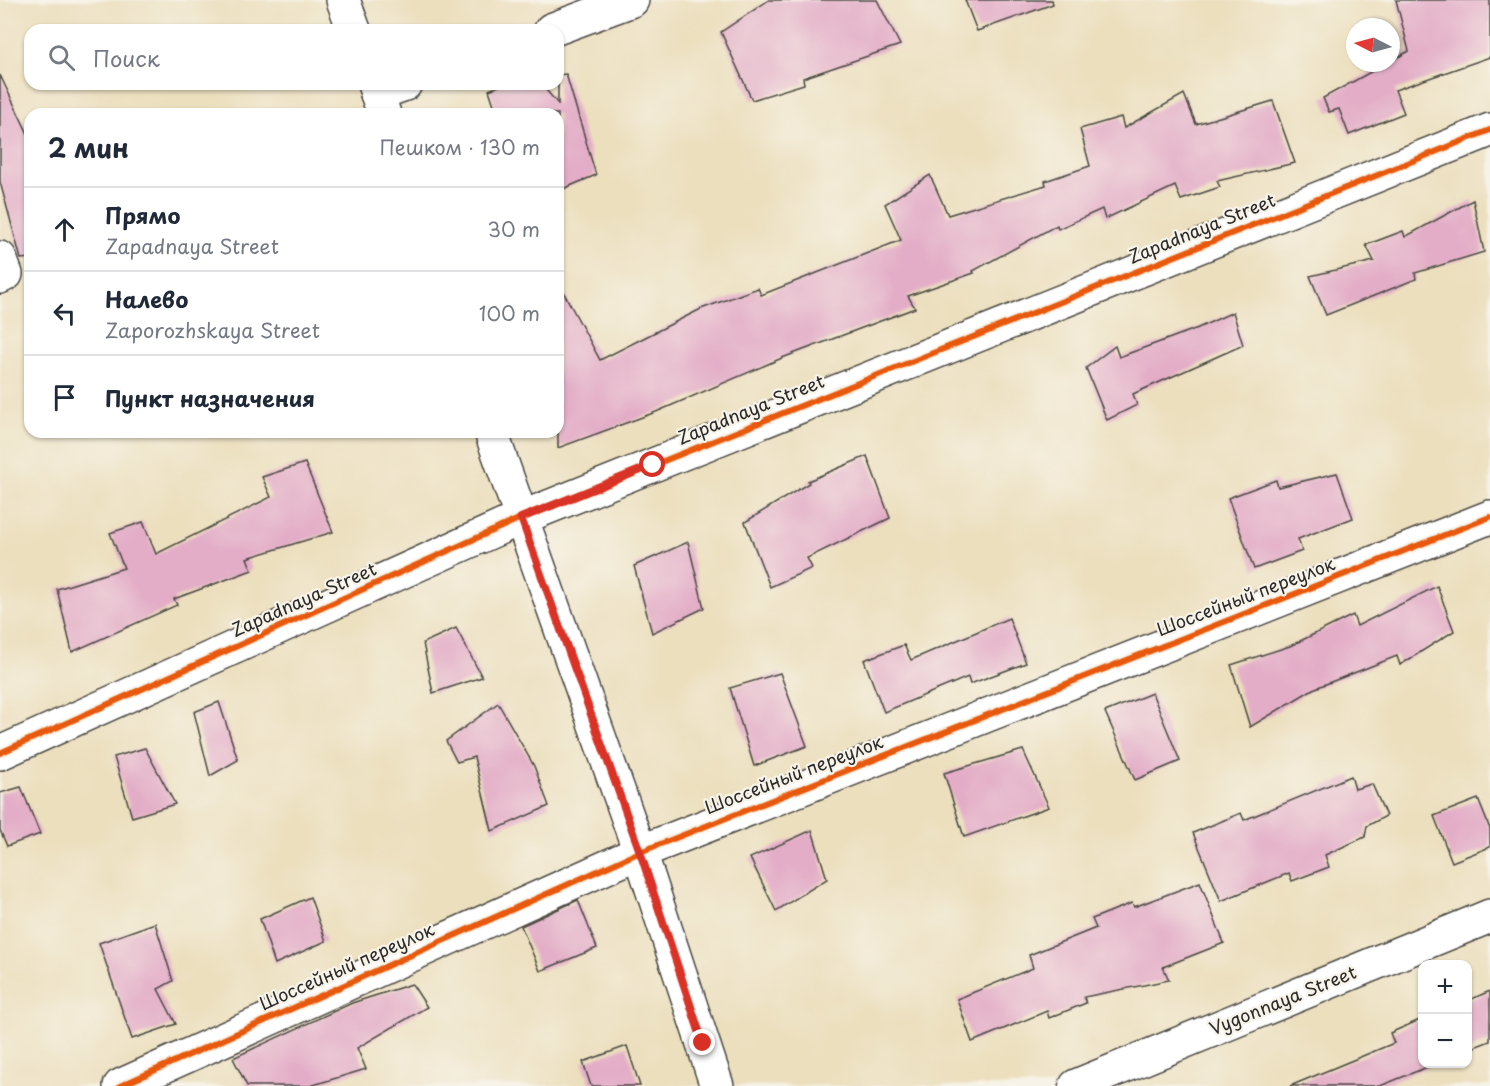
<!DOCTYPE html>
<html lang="ru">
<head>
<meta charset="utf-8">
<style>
  :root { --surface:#fff; --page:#f6f6f7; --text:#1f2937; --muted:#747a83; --line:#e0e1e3 }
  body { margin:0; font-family:"Playpen Sans",sans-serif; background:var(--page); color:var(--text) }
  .controls { position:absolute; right:18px; bottom:18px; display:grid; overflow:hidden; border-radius:12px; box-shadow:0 2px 4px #0004 }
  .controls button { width:54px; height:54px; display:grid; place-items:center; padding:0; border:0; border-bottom:2px solid var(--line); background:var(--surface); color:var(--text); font:30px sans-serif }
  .compass { position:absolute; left:1346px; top:18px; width:54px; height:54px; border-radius:50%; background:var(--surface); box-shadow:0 2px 4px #0004; rotate:276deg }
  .stop { position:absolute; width:18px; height:18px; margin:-14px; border:4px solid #d93025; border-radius:50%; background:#fff }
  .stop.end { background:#d93025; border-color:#fff; box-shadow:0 2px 6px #0008 }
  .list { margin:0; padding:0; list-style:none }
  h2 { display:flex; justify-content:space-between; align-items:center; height:78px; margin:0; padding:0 24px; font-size:26px }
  h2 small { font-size:20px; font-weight:400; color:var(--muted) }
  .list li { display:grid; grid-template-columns:39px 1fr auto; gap:18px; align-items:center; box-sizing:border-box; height:84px; padding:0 24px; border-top:2px solid var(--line) }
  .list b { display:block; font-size:22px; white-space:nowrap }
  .list p { margin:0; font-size:20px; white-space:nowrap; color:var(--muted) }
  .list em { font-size:20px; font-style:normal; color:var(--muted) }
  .icon { flex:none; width:33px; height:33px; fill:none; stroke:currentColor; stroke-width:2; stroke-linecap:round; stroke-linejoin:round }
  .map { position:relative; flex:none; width:1490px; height:1086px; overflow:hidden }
  .search { position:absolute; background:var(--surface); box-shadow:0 2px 4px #0004; left:24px; top:24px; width:540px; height:66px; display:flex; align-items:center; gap:15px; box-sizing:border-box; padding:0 21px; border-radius:18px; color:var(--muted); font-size:22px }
  .panel { position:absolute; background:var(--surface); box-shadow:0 2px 4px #0004; left:24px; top:108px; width:540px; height:330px; border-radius:18px }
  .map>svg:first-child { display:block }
  .building { fill:#e3adc7 }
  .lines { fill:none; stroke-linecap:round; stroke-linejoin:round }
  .minor-casing { stroke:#484641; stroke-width:36 }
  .minor { stroke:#fff; stroke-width:33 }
  .cycleway-casing { stroke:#f7f3e8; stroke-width:10 }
  .cycleway { stroke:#e8590c; stroke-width:6 }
  .route { stroke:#d93025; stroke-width:8 }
  .labels { text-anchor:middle; stroke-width:4.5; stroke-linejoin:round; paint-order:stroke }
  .street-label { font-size:18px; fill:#2b2b2b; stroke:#f7f3e8 }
</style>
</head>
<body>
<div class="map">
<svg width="1490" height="1086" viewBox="0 0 1490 1086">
  <rect width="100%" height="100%" fill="#f7f3e8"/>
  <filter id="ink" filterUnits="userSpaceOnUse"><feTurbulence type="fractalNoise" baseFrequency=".0167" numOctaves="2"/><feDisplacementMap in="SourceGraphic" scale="12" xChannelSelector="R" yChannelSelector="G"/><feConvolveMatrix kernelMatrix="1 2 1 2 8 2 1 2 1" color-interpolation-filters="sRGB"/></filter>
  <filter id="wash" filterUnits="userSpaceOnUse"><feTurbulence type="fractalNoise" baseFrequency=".008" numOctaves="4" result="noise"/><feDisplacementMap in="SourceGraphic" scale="24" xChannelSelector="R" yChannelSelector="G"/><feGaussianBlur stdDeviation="1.35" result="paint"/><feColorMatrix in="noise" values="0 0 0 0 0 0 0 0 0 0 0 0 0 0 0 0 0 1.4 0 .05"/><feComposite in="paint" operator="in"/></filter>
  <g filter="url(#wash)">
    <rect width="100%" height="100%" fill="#ecdfbe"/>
    <g id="blocks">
      <!-- building -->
      <g class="building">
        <polygon points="769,0 877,0 900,45 803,78 804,84 752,100 721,32"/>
        <polygon points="965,0 1052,0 1053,4 977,31"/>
        <polygon points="1396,0 1490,0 1490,57 1395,90 1404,113 1349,135 1339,109 1329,112 1323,98 1409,51"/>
        <polygon points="566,74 596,175 558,191 558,114 497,114 489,90 504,84 541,84 558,104 558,75"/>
        <polygon points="0,75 30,138 30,258 21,259 0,182"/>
        <polygon points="1184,94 1196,124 1273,101 1295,163 1217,181 1220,187 1181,200 1175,186 1105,219 1102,209 1058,229 1057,225 973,271 974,273 908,296 915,308 782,358 656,412 558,448 558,282 600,360 701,309 758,288 761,295 901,240 885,204 930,175 948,215 1046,185 1045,181 1090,166 1080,129 1121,117 1124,128"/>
        <polygon points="1473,200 1484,252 1415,273 1416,279 1326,315 1310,276 1374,261 1366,245 1403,231 1405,237"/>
        <polygon points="1233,312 1243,345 1133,394 1137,405 1107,420 1086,368 1115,346 1119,357 1198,328"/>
        <polygon points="867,456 890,518 807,558 812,568 770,587 745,522 809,483 808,481"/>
        <polygon points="305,463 333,532 247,558 252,570 174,599 177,605 72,652 57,589 124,568 110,533 143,522 156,554 271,497 262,477"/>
        <polygon points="1337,473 1353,518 1298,539 1302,551 1254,569 1228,498 1276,480 1278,487"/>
        <polygon points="688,542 704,608 652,633 634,566"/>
        <polygon points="1437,586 1454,631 1400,665 1397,656 1313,689 1250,727 1231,665 1290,646 1353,615 1357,626"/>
        <polygon points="1009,618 1026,663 970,684 968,677 884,712 864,660 904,645 911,660"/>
        <polygon points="456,628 482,677 433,693 423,643"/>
        <polygon points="780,673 807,746 754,766 730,688"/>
        <polygon points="1152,693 1180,761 1135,780 1105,712"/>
        <polygon points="219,702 238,760 210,776 194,712"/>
        <polygon points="498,703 534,766 549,806 492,831 474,757 457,762 446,741"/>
        <polygon points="145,748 175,804 132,817 114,757"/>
        <polygon points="1023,750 1049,807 964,837 944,773"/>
        <polygon points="1351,776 1355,789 1372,784 1386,816 1367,826 1365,837 1325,855 1329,867 1292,881 1289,873 1221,901 1193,833 1241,813 1244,820"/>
        <polygon points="21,787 40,834 7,846 0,830 0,793"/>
        <polygon points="1478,799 1490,829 1490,847 1452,862 1434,816"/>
        <polygon points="812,830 827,879 776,911 750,858"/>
        <polygon points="1200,882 1224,943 1163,967 1169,980 1084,997 1086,1003 1049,1018 1047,1011 972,1042 957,999 1033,968 1029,955 1096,928 1092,919 1132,903 1134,907"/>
        <polygon points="310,897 326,941 275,964 260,919"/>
        <polygon points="578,900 597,948 540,971 521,926"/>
        <polygon points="155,923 173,981 158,989 176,1024 132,1039 99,943"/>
        <polygon points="412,984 427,1007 357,1048 366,1069 310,1086 247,1086 233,1058 352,1003"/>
        <polygon points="1490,991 1490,1041 1467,1050 1467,1001"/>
        <polygon points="1422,1019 1422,1064 1435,1064 1380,1086 1290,1086 1394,1043 1390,1033"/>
        <polygon points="627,1046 640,1086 591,1086 583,1062"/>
      </g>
    </g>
  </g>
  <g filter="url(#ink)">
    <use href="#blocks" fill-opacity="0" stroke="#484641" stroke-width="1.5"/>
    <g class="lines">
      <defs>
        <g id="minor">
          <polyline points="343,0 354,30"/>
          <polyline points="551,30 632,0"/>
          <polyline points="374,84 384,114"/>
          <polyline points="377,94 405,84"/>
          <polyline points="0,258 6,274 0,277"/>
          <polyline points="491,432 640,852 717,1086"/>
          <polyline points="0,753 521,518 1490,130"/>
          <polyline points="120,1086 640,852 1490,517"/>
          <polyline points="1076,1086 1490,916"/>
        </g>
      </defs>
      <!-- minor casing -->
      <use href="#minor" class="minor-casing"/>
      <!-- minor -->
      <use href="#minor" class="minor"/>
      <defs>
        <g id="cycleway">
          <polyline points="0,753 521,518 1490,130"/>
          <polyline points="120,1086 640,852 1490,517"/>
        </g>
      </defs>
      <!-- cycleway casing -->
      <use href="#cycleway" class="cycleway-casing"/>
      <!-- cycleway -->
      <use href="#cycleway" class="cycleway"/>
    </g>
  </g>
  <g class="lines" filter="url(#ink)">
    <!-- route -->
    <polyline class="route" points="653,465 521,518 640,852 703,1043"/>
  </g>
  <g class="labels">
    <!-- street labels -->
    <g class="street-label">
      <text transform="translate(1202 229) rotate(-22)" y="6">Zapadnaya Street</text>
      <text transform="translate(751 410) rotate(-22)" y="6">Zapadnaya Street</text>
      <text transform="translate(1246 597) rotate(-21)" y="6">Шоссейный переулок</text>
      <text transform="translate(304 600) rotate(-24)" y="6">Zapadnaya Street</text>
      <text transform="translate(794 775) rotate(-21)" y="6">Шоссейный переулок</text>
      <text transform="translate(347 967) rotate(-24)" y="6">Шоссейный переулок</text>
      <text transform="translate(1283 1001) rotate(-22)" y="6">Vygonnaya Street</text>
    </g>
  </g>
</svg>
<div class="controls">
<button>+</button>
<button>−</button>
</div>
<svg class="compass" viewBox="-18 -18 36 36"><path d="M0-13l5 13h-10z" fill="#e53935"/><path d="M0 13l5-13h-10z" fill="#747a83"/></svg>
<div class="stop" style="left:653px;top:465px"></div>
<div class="stop end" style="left:703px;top:1043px"></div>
<div class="search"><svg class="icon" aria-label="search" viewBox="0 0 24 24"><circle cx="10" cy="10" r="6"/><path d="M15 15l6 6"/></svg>Поиск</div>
<section class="panel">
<h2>2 мин<small>Пешком · 130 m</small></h2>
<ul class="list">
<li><svg class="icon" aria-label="ahead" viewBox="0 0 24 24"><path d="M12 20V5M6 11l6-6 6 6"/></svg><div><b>Прямо</b><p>Zapadnaya Street</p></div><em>30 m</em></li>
<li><svg class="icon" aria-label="left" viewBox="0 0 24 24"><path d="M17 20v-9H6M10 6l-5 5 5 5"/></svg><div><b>Налево</b><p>Zaporozhskaya Street</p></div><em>100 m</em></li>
<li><svg class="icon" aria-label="arrive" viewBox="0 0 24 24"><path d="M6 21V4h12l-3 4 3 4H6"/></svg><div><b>Пункт назначения</b></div></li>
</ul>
</section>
</div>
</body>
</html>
